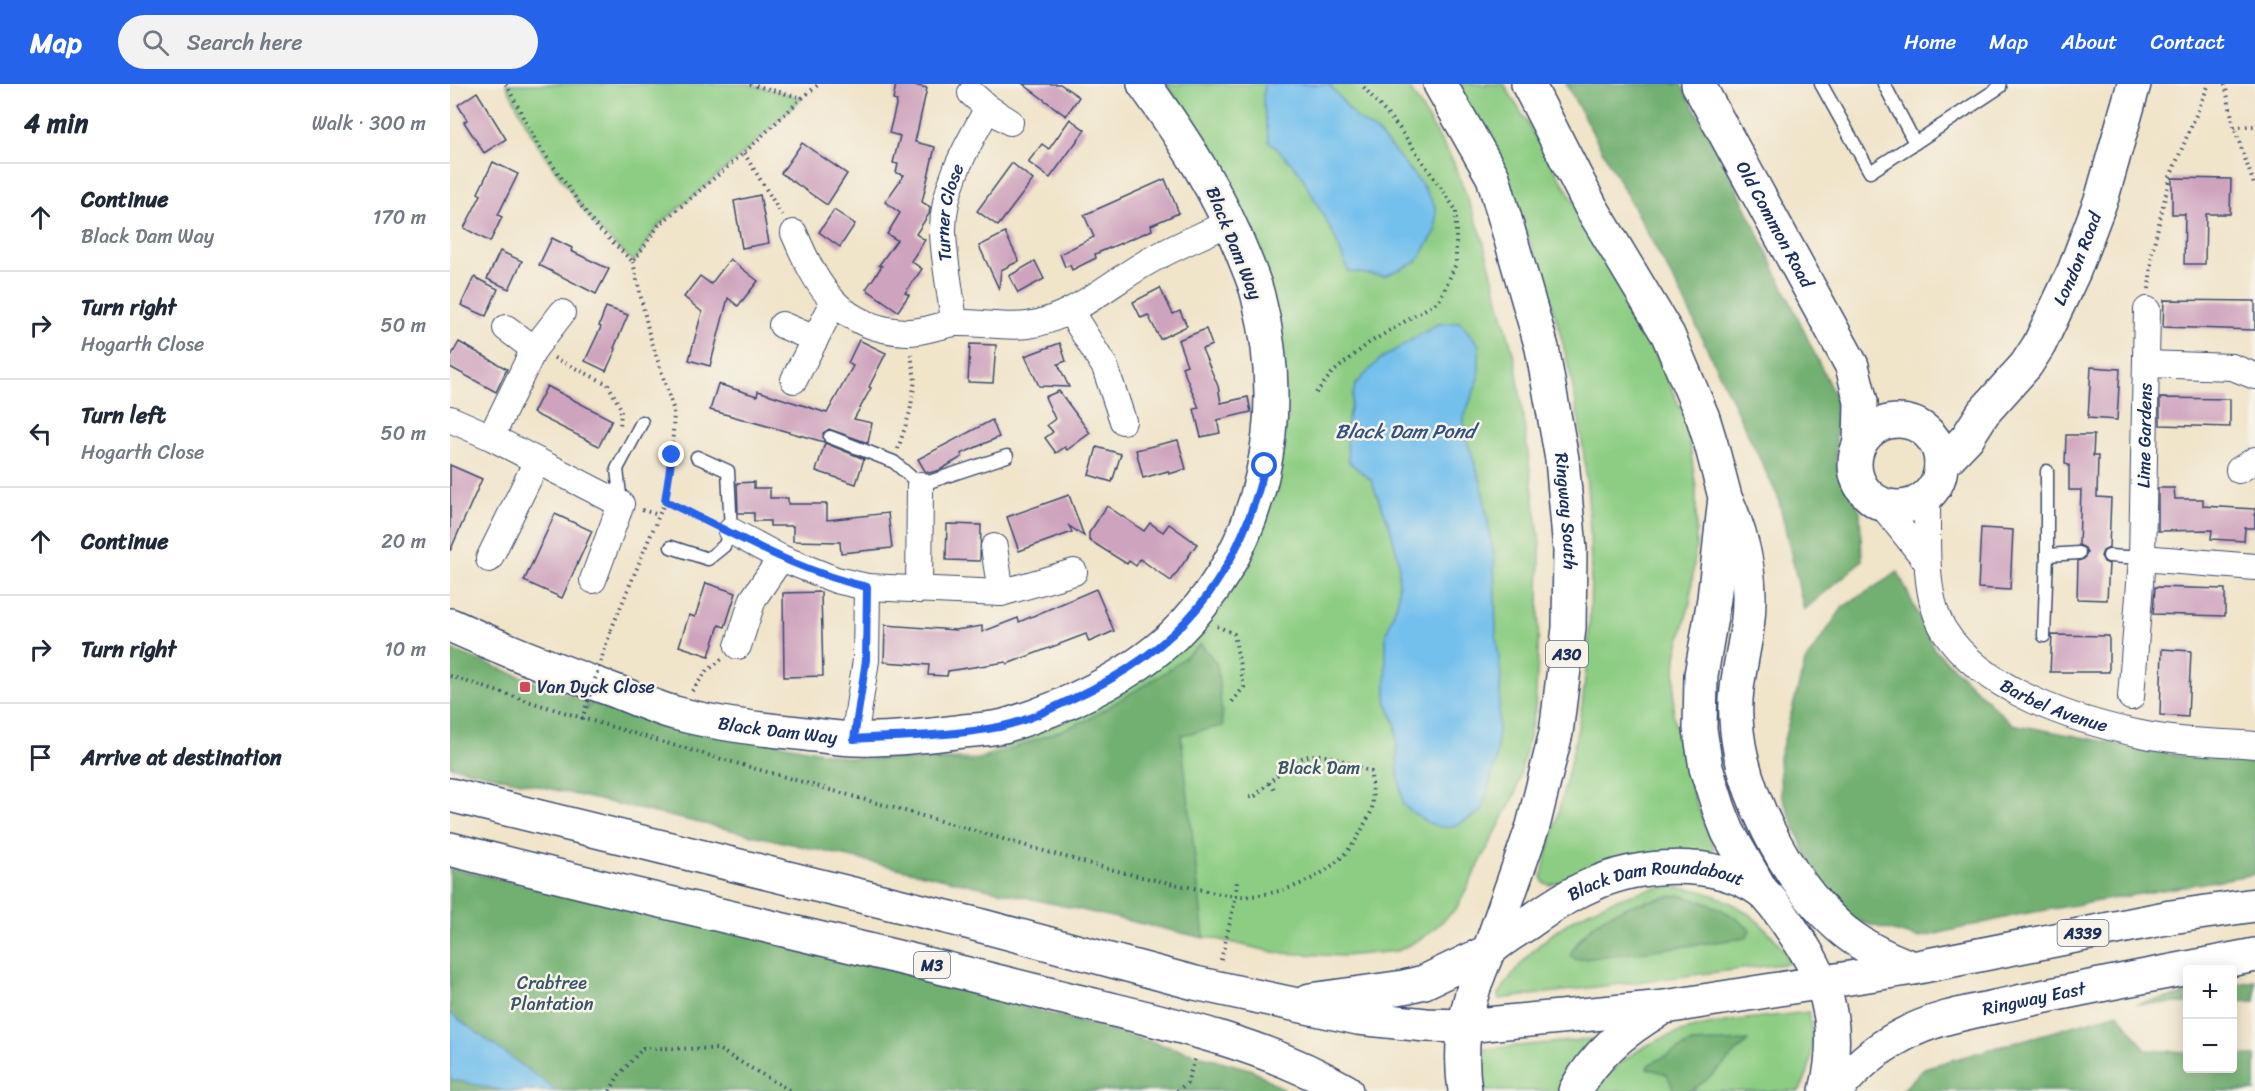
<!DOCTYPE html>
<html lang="en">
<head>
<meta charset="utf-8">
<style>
  :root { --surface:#fff; --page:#f2f2f3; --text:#1f2937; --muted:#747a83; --line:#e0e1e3; --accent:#2563eb }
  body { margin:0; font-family:Sriracha,sans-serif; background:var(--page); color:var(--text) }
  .controls { position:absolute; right:18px; bottom:18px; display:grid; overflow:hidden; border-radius:6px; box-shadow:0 3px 15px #0003 }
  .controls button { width:54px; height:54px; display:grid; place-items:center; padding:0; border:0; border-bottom:2px solid var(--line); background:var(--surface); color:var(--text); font:30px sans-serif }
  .stop { position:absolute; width:18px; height:18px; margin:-14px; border:4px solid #2563eb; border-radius:50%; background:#fff }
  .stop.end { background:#2563eb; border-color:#fff; box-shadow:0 2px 6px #0008 }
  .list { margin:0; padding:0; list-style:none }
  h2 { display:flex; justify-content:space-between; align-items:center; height:78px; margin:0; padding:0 24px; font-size:26px }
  h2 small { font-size:20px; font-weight:400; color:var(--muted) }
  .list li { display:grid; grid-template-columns:39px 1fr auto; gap:18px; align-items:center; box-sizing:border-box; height:108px; padding:0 24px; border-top:2px solid var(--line) }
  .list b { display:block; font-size:22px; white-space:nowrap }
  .list p { margin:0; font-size:20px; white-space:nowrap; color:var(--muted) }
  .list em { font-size:20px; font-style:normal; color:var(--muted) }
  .icon { flex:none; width:33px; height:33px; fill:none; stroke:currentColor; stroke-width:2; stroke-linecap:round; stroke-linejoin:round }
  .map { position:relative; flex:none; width:1805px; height:1007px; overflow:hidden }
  header { display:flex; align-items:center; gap:36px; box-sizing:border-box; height:84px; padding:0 30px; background:var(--accent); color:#fff }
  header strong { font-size:28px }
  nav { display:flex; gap:33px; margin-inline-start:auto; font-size:21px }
  .search { width:420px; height:54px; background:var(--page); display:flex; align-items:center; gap:15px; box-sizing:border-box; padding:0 21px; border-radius:33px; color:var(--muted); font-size:22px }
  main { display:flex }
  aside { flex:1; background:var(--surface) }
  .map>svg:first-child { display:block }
  .green { fill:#8dcd83; stroke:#547e70; stroke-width:1.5 }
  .forest { fill:#72b071; stroke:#467068; stroke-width:1.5 }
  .water { fill:#73c0ed; stroke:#4778a6; stroke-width:1.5 }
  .building { fill:#cea3bd }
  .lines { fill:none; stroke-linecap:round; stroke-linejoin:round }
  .lane-casing { stroke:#3b4a6e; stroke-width:15 }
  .street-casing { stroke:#3b4a6e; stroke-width:28 }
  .secondary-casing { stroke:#3b4a6e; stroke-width:36 }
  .primary-casing { stroke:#3b4a6e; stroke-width:36 }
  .highway-casing { stroke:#3b4a6e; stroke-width:36 }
  .path { stroke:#3b4a6e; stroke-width:4; stroke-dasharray:1.5 4.5; stroke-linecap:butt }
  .lane { stroke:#fff; stroke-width:12 }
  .street { stroke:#fff; stroke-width:26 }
  .secondary { stroke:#fff; stroke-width:33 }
  .primary { stroke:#fff; stroke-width:33 }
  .highway { stroke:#fff; stroke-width:33 }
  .path-bridge { stroke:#3b4a6e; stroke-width:4; stroke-dasharray:1.5 4.5; stroke-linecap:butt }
  .route { stroke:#2563eb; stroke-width:8 }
  .poi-dot { fill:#d1495b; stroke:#f7f3e8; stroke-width:2 }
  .labels { text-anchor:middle; stroke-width:5; stroke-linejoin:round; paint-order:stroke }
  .shield { fill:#f7f3e8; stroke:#5d6a87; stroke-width:1.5 }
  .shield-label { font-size:16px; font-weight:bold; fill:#1b2f5e }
  .street-label { font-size:18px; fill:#1b2f5e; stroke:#f7f3e8 }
  .poi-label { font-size:18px; fill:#1b2f5e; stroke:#f7f3e8; text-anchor:start }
  .park-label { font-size:18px; fill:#385667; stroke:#f7f3e8 }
  .water-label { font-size:20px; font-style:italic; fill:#315382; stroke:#f7f3e8 }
</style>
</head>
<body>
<header>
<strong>Map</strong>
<div class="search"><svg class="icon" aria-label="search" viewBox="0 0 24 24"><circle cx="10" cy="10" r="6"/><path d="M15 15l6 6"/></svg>Search here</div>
<nav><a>Home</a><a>Map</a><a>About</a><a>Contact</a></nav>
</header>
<main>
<aside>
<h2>4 min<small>Walk · 300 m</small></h2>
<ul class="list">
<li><svg class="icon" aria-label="ahead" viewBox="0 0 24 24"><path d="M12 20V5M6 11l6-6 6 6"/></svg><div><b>Continue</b><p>Black Dam Way</p></div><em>170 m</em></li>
<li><svg class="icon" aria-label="right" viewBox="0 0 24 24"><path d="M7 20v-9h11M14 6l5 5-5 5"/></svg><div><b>Turn right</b><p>Hogarth Close</p></div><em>50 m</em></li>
<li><svg class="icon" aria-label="left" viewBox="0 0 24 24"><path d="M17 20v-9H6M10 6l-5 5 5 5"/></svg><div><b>Turn left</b><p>Hogarth Close</p></div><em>50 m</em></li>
<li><svg class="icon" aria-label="ahead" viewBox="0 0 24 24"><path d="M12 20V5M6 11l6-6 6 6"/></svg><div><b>Continue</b></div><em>20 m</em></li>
<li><svg class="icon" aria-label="right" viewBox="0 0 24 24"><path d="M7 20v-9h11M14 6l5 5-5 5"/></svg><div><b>Turn right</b></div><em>10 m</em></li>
<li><svg class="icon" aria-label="arrive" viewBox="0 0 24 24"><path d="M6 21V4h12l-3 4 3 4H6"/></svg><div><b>Arrive at destination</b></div></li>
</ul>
</aside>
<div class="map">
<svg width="1805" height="1007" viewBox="0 0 1805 1007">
  <rect width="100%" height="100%" fill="#f7f3e8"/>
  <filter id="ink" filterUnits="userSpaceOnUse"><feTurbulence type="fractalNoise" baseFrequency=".0167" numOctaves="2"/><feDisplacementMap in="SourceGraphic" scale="12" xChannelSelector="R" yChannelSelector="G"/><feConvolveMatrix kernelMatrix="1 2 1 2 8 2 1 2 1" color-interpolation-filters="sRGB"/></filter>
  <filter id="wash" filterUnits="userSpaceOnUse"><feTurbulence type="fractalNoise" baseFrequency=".008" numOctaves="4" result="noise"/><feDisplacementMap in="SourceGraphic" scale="24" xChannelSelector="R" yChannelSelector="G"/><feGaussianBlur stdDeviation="1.35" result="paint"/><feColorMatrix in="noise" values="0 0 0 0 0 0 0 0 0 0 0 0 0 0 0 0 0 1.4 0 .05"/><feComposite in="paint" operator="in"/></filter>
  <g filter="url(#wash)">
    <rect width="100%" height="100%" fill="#f0e4c9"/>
    <!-- green -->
    <g class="green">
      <polygon points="56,0 299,0 352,14 294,69 209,141 184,178 144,141 87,60"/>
      <polygon points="716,0 957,0 1003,77 1031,149 1066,280 1090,461 1088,571 1085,625 1066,709 1006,825 977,851 948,867 894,872 828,869 122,710 137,618 313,661 401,674 528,675 618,636 703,587 809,440 837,336 820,207 764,66"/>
      <path d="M1002,0H1054L1179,210L1237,339L1246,405V462L1240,518L1226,572L1223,630L1242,708L1264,763L1263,766L1259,769L1214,768L1100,801L1094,799L1092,795C1093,778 1101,759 1105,742C1115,700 1127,657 1133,614C1151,469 1139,317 1088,180C1065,117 1034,58 1002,0Z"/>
      <path d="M1211,803C1267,801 1314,831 1341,879L1049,915L1048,912C1084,851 1142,816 1211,803Z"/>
      <path d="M1359,928C1363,956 1365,982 1349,1007H1143C1196,937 1279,938 1359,928Z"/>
      <polygon points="1143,955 1110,1007 1035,1007 1033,991 1035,965"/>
    </g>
    <!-- forest -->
    <g class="forest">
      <polygon points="1116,0 1231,0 1275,79 1386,315 1386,382 1410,427 1412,477 1354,526 1328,413 1232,212"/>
      <polygon points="1448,488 1484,565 1562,640 1725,671 1805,680 1805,790 1567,831 1469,854 1403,836 1365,792 1331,710 1329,674 1355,578 1393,523"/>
      <polygon points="751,560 767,580 773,642 731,651 754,854 0,682 0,565 137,618 136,627 141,619 204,634 401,674 528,678 637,636 716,588"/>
      <polygon points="0,784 398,874 803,986 836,1007 0,1007"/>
      <path d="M1229,811C1256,818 1280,826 1300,846L1296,854L1127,876L1120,871C1142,827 1184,819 1229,811Z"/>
      <polygon points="1805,897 1805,917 1783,918 1783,901"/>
      <polygon points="1737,910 1737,919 1686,920"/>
      <polygon points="1668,929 1696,966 1737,968 1738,984 1782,984 1783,971 1805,972 1805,1007 1452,1007 1474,984"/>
      <polygon points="1298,957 1266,988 1241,1007 1224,1007 1217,990 1197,984 1198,981 1241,959"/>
    </g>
    <!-- water -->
    <g class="water">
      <polygon points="814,0 879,0 905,33 928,49 949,73 973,102 986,124 986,147 967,178 935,192 899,188 883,149 849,87 819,57 813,17"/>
      <path d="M1010,238L1029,261V294L1014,333L1015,351L1031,398L1044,472L1046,550L1051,592L1046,676L1032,727C996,750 986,748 953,721L948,689L946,642L936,616V551L948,516L949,478L940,443L921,396L899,378L895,348L905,301L929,276L958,258L988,240Z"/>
      <polygon points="0,929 107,1007 54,1007 0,995"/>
    </g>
    <g id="blocks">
      <!-- building -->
      <g class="building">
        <polygon points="446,0 459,0 477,4 465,58 485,63 472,118 480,123 479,130 466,150 475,156 461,177 472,185 455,209 459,211 448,227 416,205 432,182 429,181 447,156 437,150 450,129 435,118 454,91 446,89 448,80 443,79 450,52 439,49 447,17 443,16"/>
        <polygon points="573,0 610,0 629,13 616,32"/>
        <polygon points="27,8 56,55 34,69 14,38 17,36 8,21"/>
        <polygon points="620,35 635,46 600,94 578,78 592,60 599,65"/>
        <polygon points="352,59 397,90 377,121 331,89"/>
        <polygon points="43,78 68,90 48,131 52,133 40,158 14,144 31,111 28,109"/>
        <polygon points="562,79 583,96 548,142 527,127"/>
        <polygon points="1722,94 1781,95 1780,130 1756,130 1755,180 1734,180 1735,130 1722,130"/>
        <polygon points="715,95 729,129 701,141 702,146 645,170 646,174 622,186 620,181 615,183 610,170 644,153 634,131"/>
        <polygon points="310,111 319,159 292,164 284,117"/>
        <polygon points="384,126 405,140 390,163 369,148"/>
        <polygon points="555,149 569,177 551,186 549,205 529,162"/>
        <polygon points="102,154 122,164 121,167 159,185 146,210 89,181"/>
        <polygon points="50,167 72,177 59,205 37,195"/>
        <polygon points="280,175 308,197 288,222 278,214 260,282 239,276 252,228 234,213 250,192 261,200"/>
        <polygon points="585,177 594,195 568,209 559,192"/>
        <polygon points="24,193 48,205 36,232 11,221"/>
        <polygon points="710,204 723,230 730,227 737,242 710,255 698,231 691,234 683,218"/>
        <polygon points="1714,216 1805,217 1805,246 1713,243"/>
        <polygon points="156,223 178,231 164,264 166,265 156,287 135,277 151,243 149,242"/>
        <polygon points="756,245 762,261 752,265 768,302 771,319 798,313 801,328 767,336 770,349 751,353 744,325 749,324 732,283 737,281 728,256"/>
        <polygon points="409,256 436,269 419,303 421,304 404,335 422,339 418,359 379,345 373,349 374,358 260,326 268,300 307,312 308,307 377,329 403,282 398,279"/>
        <polygon points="9,258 57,285 46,308 0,283 0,274"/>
        <polygon points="610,259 616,277 608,280 619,303 589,302 575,272"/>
        <polygon points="520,260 546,261 543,299 518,298"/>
        <polygon points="1641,283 1670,285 1667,336 1638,334"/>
        <polygon points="97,302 162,336 149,362 83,329"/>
        <polygon points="609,307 640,349 617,366 615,363 606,369 595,354 603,348 597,341 605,335 595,313"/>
        <polygon points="1710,314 1780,315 1780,343 1710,341"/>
        <polygon points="542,336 549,353 511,370 512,373 490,386 479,389 475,387 468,375"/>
        <polygon points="1616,351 1644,351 1643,372 1648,372 1647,413 1661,414 1659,464 1653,467 1651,472 1654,478 1659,480 1657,516 1627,515 1628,477 1634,475 1637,469 1635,464 1629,461 1631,406 1619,406 1619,381 1615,380"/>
        <polygon points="728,356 736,385 719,390 718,387 693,394 686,366"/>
        <polygon points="375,359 414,375 406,400 366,387"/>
        <polygon points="647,363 671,370 662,398 639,391"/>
        <polygon points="0,381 32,395 0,467"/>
        <polygon points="304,398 304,404 320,404 320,414 338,414 338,420 377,420 377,436 438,429 442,464 391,469 390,458 343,457 343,442 320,442 320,437 304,437 304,429 288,429 287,399"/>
        <polygon points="1708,404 1724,404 1725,415 1753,415 1753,422 1805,425 1805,444 1795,444 1794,457 1761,455 1762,446 1708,447"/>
        <polygon points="619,411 634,452 619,442 622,448 569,467 557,433"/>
        <polygon points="657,422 694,447 700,439 713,448 719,440 747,460 721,497 690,475 686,482 679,477 677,480 639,456 639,449"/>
        <polygon points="105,430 142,447 112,514 74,497"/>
        <polygon points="497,440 531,441 530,477 496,476"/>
        <polygon points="1531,444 1563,446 1560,506 1528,504"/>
        <polygon points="256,499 286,509 275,543 269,541 259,572 229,562 239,531 245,533"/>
        <polygon points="1705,503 1775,505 1775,532 1703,530"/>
        <polygon points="646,505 664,547 639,558 636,550 557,580 556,578 498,587 497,592 478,591 479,581 434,578 435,541 505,546 532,542 532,548 568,534 569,538"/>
        <polygon points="371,508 373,592 334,593 333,509"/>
        <polygon points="1602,551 1659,552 1659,588 1600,588"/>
        <polygon points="1712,565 1741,567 1738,633 1710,631"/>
      </g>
    </g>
  </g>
  <g filter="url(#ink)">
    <use href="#blocks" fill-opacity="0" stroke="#3b4a6e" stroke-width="1.5"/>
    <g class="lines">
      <defs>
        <g id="lane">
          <polyline points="1371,0 1420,88 1465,59 1434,0"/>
          <polyline points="1465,59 1550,3 1549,0"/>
          <polyline points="380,353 444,378 470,401 557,372"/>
          <polyline points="171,420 167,385 192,338"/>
          <polyline points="221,463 258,475 274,462 281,447 278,387 247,373"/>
          <polyline points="1597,471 1629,469"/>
          <polyline points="1659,472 1692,474"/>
          <polyline points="1594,552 1597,471 1597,387"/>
        </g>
        <g id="street">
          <polyline points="538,24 560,38"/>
          <path d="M344,149C367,203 390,245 456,248C472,249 489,241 505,239C529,238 554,244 578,241C621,235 658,201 694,180C721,164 752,152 780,138"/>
          <polyline points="620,227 655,283 673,337"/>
          <path id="s1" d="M504,239C501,209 494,178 493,148C492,103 517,62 538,24L521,9"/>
          <polyline points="332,241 365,255"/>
          <polyline points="56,244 84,265"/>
          <polyline points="1696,280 1782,283 1805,292"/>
          <polyline points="344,296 383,220"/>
          <polyline points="0,335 41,353 171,420 143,496"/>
          <polyline points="41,353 84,265 112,229"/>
          <polyline points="1789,386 1805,376"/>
          <path id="s2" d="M1477,412C1478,453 1472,510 1494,546C1532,606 1625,637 1691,650C1728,658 1767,658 1805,661"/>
          <polyline points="1431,420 1477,478"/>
          <polyline points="281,447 331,474 386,496 417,503 551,509 624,488"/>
          <polyline points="544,463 551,509"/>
          <polyline points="1692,474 1805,483"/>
          <polyline points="39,475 87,377"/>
          <polyline points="469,506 470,401"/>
          <polyline points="288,562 303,515 331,474"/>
          <path id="s3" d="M1681,613L1692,474L1697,226"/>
          <polyline points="404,655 416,576 417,503"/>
        </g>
        <g id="secondary">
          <path id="s4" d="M1248,0L1402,282L1411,318L1410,359"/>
          <circle cx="1448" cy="380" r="43"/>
          <path id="s5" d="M1491,381L1517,354L1533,329L1576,281L1589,261L1624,187L1652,113L1684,0"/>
          <path id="s6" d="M0,541C53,565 106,586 160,605C182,613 203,623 225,629C265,640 307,645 348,649C366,651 385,654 403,655C439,656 478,652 513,647C527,646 541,645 554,642C612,625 680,593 724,551C815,463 839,332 808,212C805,199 799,186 794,173C769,109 734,55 694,0"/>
        </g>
        <g id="primary">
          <path id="s7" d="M990,0L1043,93L1092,264L1112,375L1120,466L1119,544L1106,649L1083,742L1039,867"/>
          <polyline points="1078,0 1141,123 1218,251 1253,334 1261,360 1275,413 1264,515 1251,591 1250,645 1256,684 1269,725 1278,748 1311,806"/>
          <path d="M1278,420C1296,461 1303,500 1297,544C1293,574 1284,604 1286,634C1289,705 1336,795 1388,842C1410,862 1436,874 1463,884"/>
        </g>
        <g id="highway">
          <polyline points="0,711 521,839 745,899 908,934 976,941 1015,942 1215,923 1463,884 1721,833 1805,821"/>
          <path d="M0,765C196,816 394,858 590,908C692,934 804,953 896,1007"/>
          <polyline points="860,916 954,903 974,898 1039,867"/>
          <path id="s8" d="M1015,1007C1009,966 1015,924 1030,887C1033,880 1036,871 1040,866C1051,855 1068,846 1081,837C1099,824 1118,811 1139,802C1188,779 1264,774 1310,806C1323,815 1344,849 1354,864C1383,910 1389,954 1376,1007"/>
          <path d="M1125,1007C1145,971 1173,947 1209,926"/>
          <path id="s9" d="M1385,1007C1405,984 1424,966 1451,952C1485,933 1526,927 1564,919C1644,901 1725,887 1805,871"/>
        </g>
      </defs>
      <!-- lane casing -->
      <use href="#lane" class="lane-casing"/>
      <!-- street casing -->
      <use href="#street" class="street-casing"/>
      <!-- secondary casing -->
      <use href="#secondary" class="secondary-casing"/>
      <!-- primary casing -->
      <use href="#primary" class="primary-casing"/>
      <!-- highway casing -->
      <use href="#highway" class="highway-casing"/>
      <!-- path -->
      <g class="path">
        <polyline points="56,0 87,59 144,140 183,178 209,141 294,69 352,14"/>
        <polyline points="300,0 352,14 369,0"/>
        <polyline points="1775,0 1784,43 1805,103"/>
        <polyline points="1784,43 1805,42"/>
        <polyline points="294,69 332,131"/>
        <polyline points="1699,205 1702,168 1720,93 1759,0"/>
        <polyline points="104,274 158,300 171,325 170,344"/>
        <polyline points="866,309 882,289 919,259 989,217 1006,180 1006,126 950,45 911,0"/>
        <polyline points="448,365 460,328 465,296 461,270"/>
        <polyline points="215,417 261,438"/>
        <polyline points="192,426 209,431"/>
        <polyline points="767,542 784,550 794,603 782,618"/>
        <polyline points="161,546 215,417 222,371 224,327 199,249 183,178"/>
        <path d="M0,592C178,651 359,699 539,751C604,770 668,789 734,802C755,806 778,814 800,812C846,808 893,786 913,743C916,737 921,730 922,724C924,713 921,700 921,688C904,682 885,671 867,671C843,670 821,698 805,712L796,714"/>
        <polyline points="242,607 256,588 272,575"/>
        <polyline points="819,699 824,705"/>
        <polyline points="771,876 786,812 787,796"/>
        <polyline points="160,1007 168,992 193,964 268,965 341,1007"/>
        <polyline points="727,1007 737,999 745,975"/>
      </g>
      <!-- lane -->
      <use href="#lane" class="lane"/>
      <!-- street -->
      <use href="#street" class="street"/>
      <!-- secondary -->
      <use href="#secondary" class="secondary"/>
      <!-- primary -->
      <use href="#primary" class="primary"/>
      <!-- highway -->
      <use href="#highway" class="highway"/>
      <!-- path-bridge -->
      <polyline class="path-bridge" points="132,635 161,546"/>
    </g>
  </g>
  <g class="lines" filter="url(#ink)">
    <!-- route -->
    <path class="route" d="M222,371L215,417C282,448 345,487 417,503L416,576L404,655C452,652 502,652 549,643C574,638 599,626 622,615C729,566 787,497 815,382"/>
  </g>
  <!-- markers -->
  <rect class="poi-dot" x="69" y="597" width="12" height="12" rx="3"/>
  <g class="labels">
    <!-- shield labels -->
    <g class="shield">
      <rect x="1096" y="557" width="42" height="26" rx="4.5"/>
      <rect x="1607.5" y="836" width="51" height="26" rx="4.5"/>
      <rect x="464" y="868" width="36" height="26" rx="4.5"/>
    </g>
    <g class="shield-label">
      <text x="1117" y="576">A30</text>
      <text x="1633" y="855">A339</text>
      <text x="482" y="887">M3</text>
    </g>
    <!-- street labels -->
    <g class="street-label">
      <text dy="6" stroke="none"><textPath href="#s1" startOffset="112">Turner Close</textPath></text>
      <text dy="6" stroke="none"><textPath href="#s4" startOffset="160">Old Common Road</textPath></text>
      <text transform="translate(784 159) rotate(68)" y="6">Black Dam Way</text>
      <text dy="6" stroke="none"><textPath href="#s5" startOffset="250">London Road</textPath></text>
      <text dy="6" stroke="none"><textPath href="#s3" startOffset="262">Lime Gardens</textPath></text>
      <text dy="6" stroke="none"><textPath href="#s7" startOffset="450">Ringway South</textPath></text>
      <text dy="6" stroke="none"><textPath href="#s2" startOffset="273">Barbel Avenue</textPath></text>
      <text dy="6" stroke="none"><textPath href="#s6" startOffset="346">Black Dam Way</textPath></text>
      <text dy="6" stroke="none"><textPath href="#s8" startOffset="332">Black Dam Roundabout</textPath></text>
      <text dy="6" stroke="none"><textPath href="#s9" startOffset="225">Ringway East</textPath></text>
    </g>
    <!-- poi labels -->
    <g class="poi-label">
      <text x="87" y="609">Van Dyck Close</text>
    </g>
    <!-- park labels -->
    <g class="park-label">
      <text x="869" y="690">Black Dam</text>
      <text x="102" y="905">Crabtree<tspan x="102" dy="21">Plantation</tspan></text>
    </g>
    <!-- water labels -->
    <g class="water-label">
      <text x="955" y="354">Black Dam Pond</text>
    </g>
  </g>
</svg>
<div class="controls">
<button>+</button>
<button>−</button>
</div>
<div class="stop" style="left:815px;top:382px"></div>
<div class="stop end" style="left:222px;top:371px"></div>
</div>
</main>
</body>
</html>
